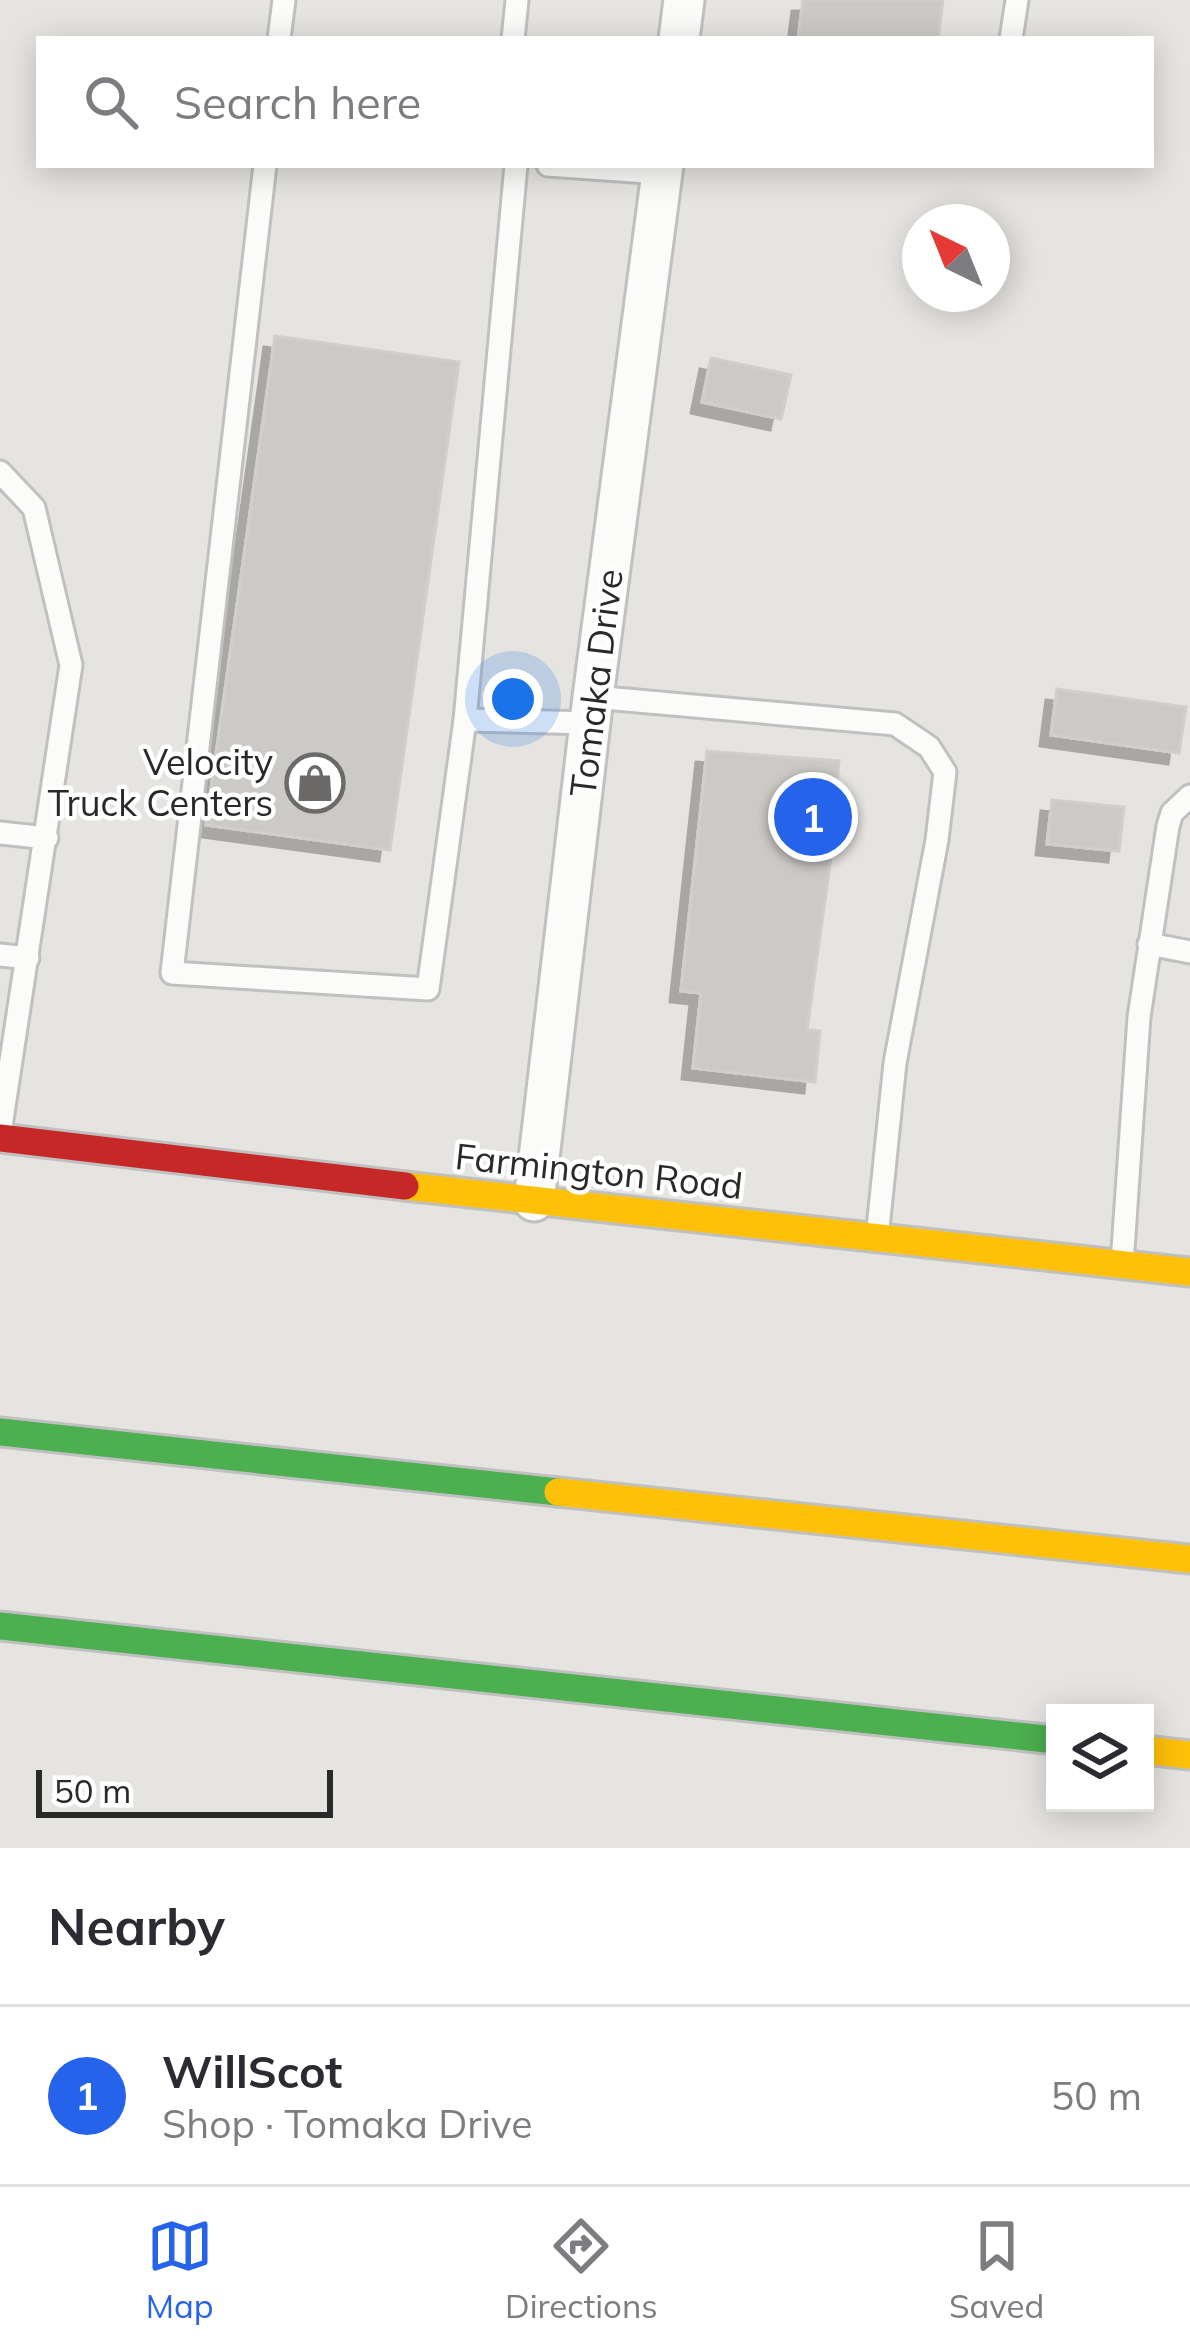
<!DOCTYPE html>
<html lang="en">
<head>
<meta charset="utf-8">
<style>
  :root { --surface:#fff; --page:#f7f7f7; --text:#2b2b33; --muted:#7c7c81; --line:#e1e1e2; --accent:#2563eb }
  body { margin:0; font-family:Mulish,sans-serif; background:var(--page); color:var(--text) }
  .controls { position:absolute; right:36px; bottom:36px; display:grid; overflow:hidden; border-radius:0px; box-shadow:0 6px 30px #0003 }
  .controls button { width:108px; height:108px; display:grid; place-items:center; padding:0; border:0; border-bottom:3px solid var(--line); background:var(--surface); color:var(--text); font:60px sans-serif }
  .compass { position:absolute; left:902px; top:204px; width:108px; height:108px; border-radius:50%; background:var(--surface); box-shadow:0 6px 30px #0003; rotate:317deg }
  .scale { position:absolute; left:36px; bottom:30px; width:297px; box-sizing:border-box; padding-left:12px; border:6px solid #292929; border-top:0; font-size:33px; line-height:42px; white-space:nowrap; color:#292929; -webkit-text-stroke:9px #fff; paint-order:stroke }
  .you { position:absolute; left:513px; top:699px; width:42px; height:42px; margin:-30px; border:9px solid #fff; border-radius:50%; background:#1a73e8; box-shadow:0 0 0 18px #1a73e833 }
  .badge { display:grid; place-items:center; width:78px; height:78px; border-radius:50%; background:var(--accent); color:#fff; font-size:39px; font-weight:700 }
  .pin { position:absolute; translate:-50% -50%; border:6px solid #fff; box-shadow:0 3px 12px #0006 }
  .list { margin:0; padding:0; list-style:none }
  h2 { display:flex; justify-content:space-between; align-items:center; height:156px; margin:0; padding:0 48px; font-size:51px }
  h2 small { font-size:39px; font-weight:400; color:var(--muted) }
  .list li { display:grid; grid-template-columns:78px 1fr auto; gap:36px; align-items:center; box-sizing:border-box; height:180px; padding:0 48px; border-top:3px solid var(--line) }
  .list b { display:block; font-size:45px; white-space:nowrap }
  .list p { margin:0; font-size:39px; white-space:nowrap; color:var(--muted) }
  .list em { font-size:39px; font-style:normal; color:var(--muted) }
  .icon { flex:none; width:66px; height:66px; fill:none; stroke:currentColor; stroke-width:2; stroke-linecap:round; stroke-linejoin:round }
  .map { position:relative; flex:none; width:1190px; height:1848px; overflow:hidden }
  .search { position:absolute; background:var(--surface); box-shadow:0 6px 30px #0003; left:36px; right:36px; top:36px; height:132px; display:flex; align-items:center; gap:30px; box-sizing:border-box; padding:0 42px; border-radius:0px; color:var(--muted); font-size:45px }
  .sheet { height:336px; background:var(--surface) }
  nav { display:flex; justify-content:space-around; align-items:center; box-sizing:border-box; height:168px; border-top:3px solid var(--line); background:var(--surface); font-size:33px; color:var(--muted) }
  nav a { display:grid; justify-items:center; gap:6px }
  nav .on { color:var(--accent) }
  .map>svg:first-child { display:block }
  .building { fill:#cbcac7; stroke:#d1cfcc; stroke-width:3; filter:url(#shadow) }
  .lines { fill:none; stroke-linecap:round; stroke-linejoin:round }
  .lane-casing { stroke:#c1c0c1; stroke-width:27 }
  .street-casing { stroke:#c1c0c1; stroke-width:45 }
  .fast-casing { stroke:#c1c0c1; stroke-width:33 }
  .slow-casing { stroke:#c1c0c1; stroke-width:33 }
  .jam-casing { stroke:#c1c0c1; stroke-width:33 }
  .lane { stroke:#fbfbfa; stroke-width:21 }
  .street { stroke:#fbfbfa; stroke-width:39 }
  .fast { stroke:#4caf50; stroke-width:27 }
  .slow { stroke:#ffc107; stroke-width:27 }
  .jam { stroke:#c62828; stroke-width:27 }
  .labels { text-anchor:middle; stroke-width:9; stroke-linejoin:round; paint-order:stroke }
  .street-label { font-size:36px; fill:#292929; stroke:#fff }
  .poi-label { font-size:36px; fill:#292929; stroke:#fff; text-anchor:end }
</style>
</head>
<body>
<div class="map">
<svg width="1190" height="1848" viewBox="0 0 1190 1848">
  <defs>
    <filter id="shadow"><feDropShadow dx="-11" dy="11" stdDeviation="0" flood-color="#0004"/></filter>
  </defs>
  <rect width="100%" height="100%" fill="#e6e4e0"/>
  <!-- building -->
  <g class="building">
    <polygon points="803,0 943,0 938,39 798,39"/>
    <polygon points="275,336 459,362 390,850 206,825"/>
    <polygon points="711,358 791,375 781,419 702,402"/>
    <polygon points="1057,689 1186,707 1179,753 1051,735"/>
    <polygon points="707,751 839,761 831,857 807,1030 820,1031 815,1082 693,1068 701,993 681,991"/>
    <polygon points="1052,800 1124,807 1119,851 1047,844"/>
  </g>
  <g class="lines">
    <defs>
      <g id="lane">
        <polyline points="279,39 284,0"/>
        <polyline points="513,39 517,0"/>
        <polyline points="1011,39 1017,0"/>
        <polyline points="265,165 172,973 428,989 465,720 591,723"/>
        <polyline points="548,165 662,173"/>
        <polyline points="0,472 34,508 71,665 0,1133"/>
        <polyline points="593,697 895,724 929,747 945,772 937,840 895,1063 877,1238"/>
        <polyline points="465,720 516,165"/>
        <polyline points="0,833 47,838"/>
        <polyline points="1149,944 1190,952"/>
        <polyline points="0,955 28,958"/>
        <polyline points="1122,1264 1139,1017 1168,826 1172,813 1190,796"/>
      </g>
      <g id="street">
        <polyline points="679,39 684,0"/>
        <polyline points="534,1201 593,697 663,165"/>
      </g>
      <g id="fast">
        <polyline points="0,1432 558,1492"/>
        <polyline points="0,1626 1055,1740"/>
      </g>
      <g id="slow">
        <polyline points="405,1186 1190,1272"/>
        <polyline points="558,1492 1190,1559"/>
        <polyline points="1145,1750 1190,1755"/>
      </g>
      <polyline id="jam" points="0,1138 405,1186"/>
    </defs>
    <!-- lane casing -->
    <use href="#lane" class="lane-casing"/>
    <!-- street casing -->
    <use href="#street" class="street-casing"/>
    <!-- fast casing -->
    <use href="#fast" class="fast-casing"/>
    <!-- slow casing -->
    <use href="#slow" class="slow-casing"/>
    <!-- jam casing -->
    <use href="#jam" class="jam-casing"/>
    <!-- lane -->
    <use href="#lane" class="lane"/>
    <!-- street -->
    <use href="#street" class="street"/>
    <!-- fast -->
    <use href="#fast" class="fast"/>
    <!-- slow -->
    <use href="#slow" class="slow"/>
    <!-- jam -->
    <use href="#jam" class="jam"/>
  </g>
  <!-- icons -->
  <defs>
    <symbol id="shop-ring" viewBox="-11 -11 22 22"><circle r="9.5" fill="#fff" stroke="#6b6a69" stroke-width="1.5"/><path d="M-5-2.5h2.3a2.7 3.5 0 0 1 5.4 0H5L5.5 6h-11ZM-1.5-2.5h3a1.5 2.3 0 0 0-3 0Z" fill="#6b6a69"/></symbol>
  </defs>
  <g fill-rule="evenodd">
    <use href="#shop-ring" x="282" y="750" width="66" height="66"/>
  </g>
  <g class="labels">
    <!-- street labels -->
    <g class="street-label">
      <text transform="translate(596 683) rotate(-83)" y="13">Tomaka Drive</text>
      <text transform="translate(599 1171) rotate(6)" y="13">Farmington Road</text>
    </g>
    <!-- poi labels -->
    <g class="poi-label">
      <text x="273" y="775">Velocity<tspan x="273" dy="41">Truck Centers</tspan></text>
    </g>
  </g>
</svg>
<div class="controls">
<button><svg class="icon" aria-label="layers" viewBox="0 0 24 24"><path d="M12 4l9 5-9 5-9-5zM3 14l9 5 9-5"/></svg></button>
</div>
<svg class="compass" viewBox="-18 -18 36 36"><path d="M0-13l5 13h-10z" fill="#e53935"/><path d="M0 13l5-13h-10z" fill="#7c7c81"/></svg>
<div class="scale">50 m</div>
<div class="you"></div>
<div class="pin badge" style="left:813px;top:817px">1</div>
<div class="search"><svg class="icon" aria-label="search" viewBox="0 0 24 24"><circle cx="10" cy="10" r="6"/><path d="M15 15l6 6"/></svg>Search here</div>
</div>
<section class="sheet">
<h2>Nearby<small></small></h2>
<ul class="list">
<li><span class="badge">1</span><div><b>WillScot</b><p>Shop · Tomaka Drive</p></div><em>50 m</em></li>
</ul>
</section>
<nav>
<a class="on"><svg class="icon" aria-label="map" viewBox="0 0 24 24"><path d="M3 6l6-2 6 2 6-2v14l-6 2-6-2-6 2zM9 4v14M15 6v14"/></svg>Map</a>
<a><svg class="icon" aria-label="directions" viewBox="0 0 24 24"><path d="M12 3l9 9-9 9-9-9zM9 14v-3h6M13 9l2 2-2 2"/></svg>Directions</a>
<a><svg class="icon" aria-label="saved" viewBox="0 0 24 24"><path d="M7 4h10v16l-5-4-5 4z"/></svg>Saved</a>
</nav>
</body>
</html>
